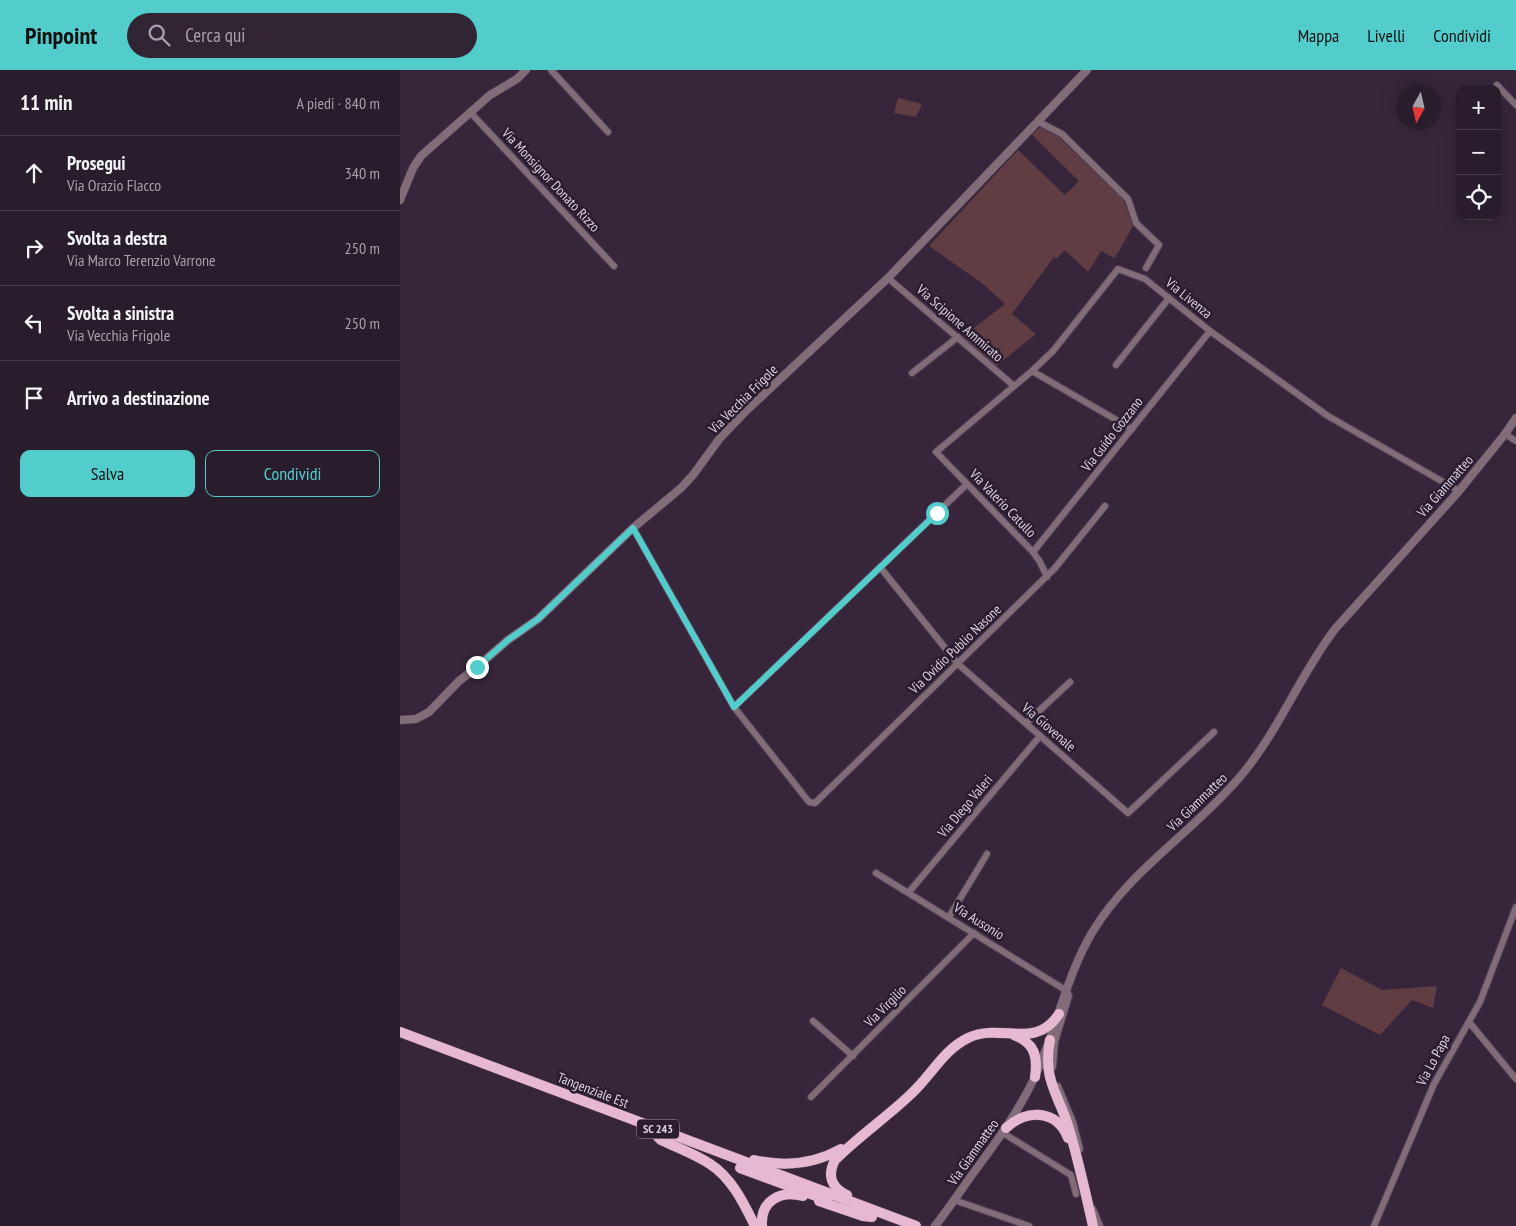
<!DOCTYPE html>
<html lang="it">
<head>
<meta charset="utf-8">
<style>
  :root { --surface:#291c2c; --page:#312534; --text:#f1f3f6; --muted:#a5a1a9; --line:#453a48; --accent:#52cdcc }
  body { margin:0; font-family:"PT Sans Narrow",sans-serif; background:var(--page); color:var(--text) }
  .controls { position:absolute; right:15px; top:15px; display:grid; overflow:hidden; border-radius:10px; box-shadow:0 5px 20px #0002 }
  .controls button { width:45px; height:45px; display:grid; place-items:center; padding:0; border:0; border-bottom:1px solid var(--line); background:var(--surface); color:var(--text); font:25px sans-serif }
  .compass { position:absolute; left:996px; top:15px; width:45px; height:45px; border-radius:50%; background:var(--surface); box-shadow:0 5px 20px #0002; rotate:188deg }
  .stop { position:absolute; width:15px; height:15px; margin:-11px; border:4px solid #52cdcc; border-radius:50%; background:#fff }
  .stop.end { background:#52cdcc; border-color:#fff; box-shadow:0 1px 5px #0008 }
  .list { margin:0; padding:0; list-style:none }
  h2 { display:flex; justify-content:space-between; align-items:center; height:65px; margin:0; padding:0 20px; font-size:21px }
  h2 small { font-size:16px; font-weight:400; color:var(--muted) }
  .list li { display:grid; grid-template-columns:32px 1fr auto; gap:15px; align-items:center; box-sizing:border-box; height:75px; padding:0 20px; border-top:1px solid var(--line) }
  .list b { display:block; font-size:19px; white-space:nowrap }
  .list p { margin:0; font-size:16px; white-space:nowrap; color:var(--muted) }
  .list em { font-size:16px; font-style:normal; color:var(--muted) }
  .actions { display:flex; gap:10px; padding:15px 20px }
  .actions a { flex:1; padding:11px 0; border:1px solid var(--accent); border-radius:10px; text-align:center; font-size:18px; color:var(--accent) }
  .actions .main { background:var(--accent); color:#111 }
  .icon { flex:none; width:28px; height:28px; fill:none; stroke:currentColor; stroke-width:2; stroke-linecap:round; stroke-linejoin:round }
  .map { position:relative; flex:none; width:1116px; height:1156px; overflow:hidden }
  header { display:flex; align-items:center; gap:30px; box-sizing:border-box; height:70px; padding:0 25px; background:var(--accent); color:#111 }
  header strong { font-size:24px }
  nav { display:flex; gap:28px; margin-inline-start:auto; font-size:18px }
  .search { width:350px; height:45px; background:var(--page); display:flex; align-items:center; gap:12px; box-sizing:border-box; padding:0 18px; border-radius:28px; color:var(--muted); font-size:19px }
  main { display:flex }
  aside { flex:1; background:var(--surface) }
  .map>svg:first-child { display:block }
  .green { fill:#603d42 }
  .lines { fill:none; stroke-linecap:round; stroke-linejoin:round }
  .minor-casing { stroke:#524155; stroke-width:8 }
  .tertiary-casing { stroke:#524155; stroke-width:9 }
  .trunk-casing { stroke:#524155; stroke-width:11 }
  .minor { stroke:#816c78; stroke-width:6 }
  .tertiary { stroke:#816c78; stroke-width:8 }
  .trunk { stroke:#e7b8d2; stroke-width:10 }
  .route { stroke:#52cdcc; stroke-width:6 }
  .labels { text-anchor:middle; stroke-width:5; stroke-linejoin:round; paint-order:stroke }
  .shield { fill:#2c1c31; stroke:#a89bac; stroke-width:1 }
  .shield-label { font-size:12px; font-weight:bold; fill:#ddd2e0 }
  .street-label { font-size:14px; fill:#ddd2e0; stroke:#2c1c31 }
</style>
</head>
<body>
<header>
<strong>Pinpoint</strong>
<div class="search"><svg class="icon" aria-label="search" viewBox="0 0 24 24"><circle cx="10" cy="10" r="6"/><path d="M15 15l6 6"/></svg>Cerca qui</div>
<nav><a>Mappa</a><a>Livelli</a><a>Condividi</a></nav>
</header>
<main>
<aside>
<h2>11 min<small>A piedi · 840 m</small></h2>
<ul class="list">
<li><svg class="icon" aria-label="ahead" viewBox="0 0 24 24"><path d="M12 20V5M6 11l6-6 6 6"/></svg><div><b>Prosegui</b><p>Via Orazio Flacco</p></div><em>340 m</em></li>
<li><svg class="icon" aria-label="right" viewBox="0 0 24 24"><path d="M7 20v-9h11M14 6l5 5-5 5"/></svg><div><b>Svolta a destra</b><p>Via Marco Terenzio Varrone</p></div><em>250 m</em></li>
<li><svg class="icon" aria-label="left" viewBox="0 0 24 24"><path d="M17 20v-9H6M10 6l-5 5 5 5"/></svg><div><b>Svolta a sinistra</b><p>Via Vecchia Frigole</p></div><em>250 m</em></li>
<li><svg class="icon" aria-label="arrive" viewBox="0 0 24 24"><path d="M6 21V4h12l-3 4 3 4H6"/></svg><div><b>Arrivo a destinazione</b></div></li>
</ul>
<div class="actions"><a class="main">Salva</a><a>Condividi</a></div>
</aside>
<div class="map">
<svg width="1116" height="1156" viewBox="0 0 1116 1156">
  <rect width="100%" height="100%" fill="#37253b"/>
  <!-- green -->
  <g class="green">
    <polygon points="498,28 522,34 516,47 494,43"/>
    <polygon points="640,57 655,63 723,129 733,156 715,188 701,181 688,202 665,180 656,189 654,187 612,244 636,264 596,296 562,267 605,234 583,214 529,176 618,80 665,125 679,111 632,65"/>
    <polygon points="941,898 982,920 1037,916 1033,938 1012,930 980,965 922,935"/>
  </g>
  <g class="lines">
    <defs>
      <g id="minor">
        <polyline points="151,0 208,62"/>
        <polyline points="1097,15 1116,35"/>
        <polyline points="70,42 214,196"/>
        <polyline points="639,52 662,64 728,129 736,153 759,175 746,198"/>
        <polyline points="488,208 614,316"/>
        <polyline points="716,295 769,228"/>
        <polyline points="632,301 732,359"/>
        <polyline points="512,303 558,267"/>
        <polyline points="1105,364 1116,371"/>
        <polyline points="233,458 334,637 409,732 415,733 655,498 705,436"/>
        <polyline points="633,482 810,261"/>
        <polyline points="480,497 558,594 728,743 814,662"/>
        <polyline points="647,507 640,492 633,482 536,382 632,301 653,281 718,199 745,209 810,261 928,346 1059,421"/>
        <polyline points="334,637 567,414"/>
        <polyline points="626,653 670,612"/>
        <polyline points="476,803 667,921 669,926 655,972 653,997"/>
        <polyline points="509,822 640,666"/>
        <polyline points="549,847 587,784"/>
        <polyline points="413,951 453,986"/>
        <polyline points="1069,952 1116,1009"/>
        <polyline points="658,1016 673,1052 680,1079"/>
        <polyline points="411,1027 574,863"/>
        <polyline points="603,1063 671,1105 676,1124"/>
        <polyline points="554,1130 629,1156"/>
        <polyline points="693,1139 700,1156"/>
        <polyline points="974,1156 1034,1014 1080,932 1116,837"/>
      </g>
      <g id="tertiary">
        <polyline points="0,130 13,98 21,86 90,25 117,9 126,0"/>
        <polyline points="0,650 16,649 29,642 59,611 77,597 108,570 138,549 233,458 281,418 293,405 320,368 347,340 488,208 687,0"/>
        <path d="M535,1156C550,1137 563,1117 577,1098C600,1067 622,1036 637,1002C657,956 667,904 693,861C731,799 793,762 839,708C878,663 899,606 935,559L1059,421L1105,364L1116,348"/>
      </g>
      <g id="trunk">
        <polyline points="0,962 516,1156"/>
        <path d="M614,965C635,973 638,987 635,1007"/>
        <path d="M650,970C642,1012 660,1025 670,1062C679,1093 686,1125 693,1156"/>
        <path d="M606,1058C626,1039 657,1039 668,1068"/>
        <path d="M258,1067L261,1070C278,1078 295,1084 310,1094C332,1108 344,1134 355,1156"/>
        <path d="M354,1090C384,1097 414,1094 441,1079"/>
        <polyline points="340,1098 427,1130"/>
        <path d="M447,1125C431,1118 427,1105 435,1090C459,1066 487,1047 511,1024C531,1006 543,980 568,968C601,952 635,981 659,944"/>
        <polyline points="419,1131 463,1146 472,1147"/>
        <path d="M362,1156C360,1131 380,1120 403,1126"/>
      </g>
    </defs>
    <!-- minor casing -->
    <use href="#minor" class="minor-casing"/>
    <!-- tertiary casing -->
    <use href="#tertiary" class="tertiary-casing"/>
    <!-- trunk casing -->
    <use href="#trunk" class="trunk-casing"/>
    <!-- minor -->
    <use href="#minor" class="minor"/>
    <!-- tertiary -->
    <use href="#tertiary" class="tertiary"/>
    <!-- trunk -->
    <use href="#trunk" class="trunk"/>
  </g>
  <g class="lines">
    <!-- route -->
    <polyline class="route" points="77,597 108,570 138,549 233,458 334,637 537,443"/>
  </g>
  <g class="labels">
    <!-- shield labels -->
    <rect class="shield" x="237" y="1049.5" width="42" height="19" rx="4"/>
    <g class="shield-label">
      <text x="258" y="1063">SC 243</text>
    </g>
    <!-- street labels -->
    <g class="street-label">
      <text transform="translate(151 110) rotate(47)" y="5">Via Monsignor Donato Rizzo</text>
      <text transform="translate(789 228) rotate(39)" y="5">Via Livenza</text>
      <text transform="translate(560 253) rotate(41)" y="5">Via Scipione Ammirato</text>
      <text transform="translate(343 329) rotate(-45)" y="5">Via Vecchia Frigole</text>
      <text transform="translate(712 364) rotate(-52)" y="5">Via Guido Gozzano</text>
      <text transform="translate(1045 416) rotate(-49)" y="5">Via Giammatteo</text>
      <text transform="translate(603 433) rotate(46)" y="5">Via Valerio Catullo</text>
      <text transform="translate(555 579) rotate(-44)" y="5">Via Ovidio Publio Nasone</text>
      <text transform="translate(649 657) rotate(41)" y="5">Via Giovenale</text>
      <text transform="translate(797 732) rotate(-44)" y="5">Via Giammatteo</text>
      <text transform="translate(565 736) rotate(-50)" y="5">Via Diego Valeri</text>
      <text transform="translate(579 851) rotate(32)" y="5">Via Ausonio</text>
      <text transform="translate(485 936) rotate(-45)" y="5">Via Virgilio</text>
      <text transform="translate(1033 990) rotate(-62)" y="5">Via Lo Papa</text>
      <text transform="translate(193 1020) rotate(21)" y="5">Tangenziale Est</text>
      <text transform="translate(573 1082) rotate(-55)" y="5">Via Giammatteo</text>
    </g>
  </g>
</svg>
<div class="controls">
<button>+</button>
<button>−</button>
<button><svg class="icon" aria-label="locate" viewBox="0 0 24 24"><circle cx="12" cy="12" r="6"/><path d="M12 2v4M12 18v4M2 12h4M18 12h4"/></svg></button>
</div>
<svg class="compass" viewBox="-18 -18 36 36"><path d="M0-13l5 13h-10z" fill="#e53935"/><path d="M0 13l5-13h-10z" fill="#a5a1a9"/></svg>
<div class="stop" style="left:537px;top:443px"></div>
<div class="stop end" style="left:77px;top:597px"></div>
</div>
</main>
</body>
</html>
